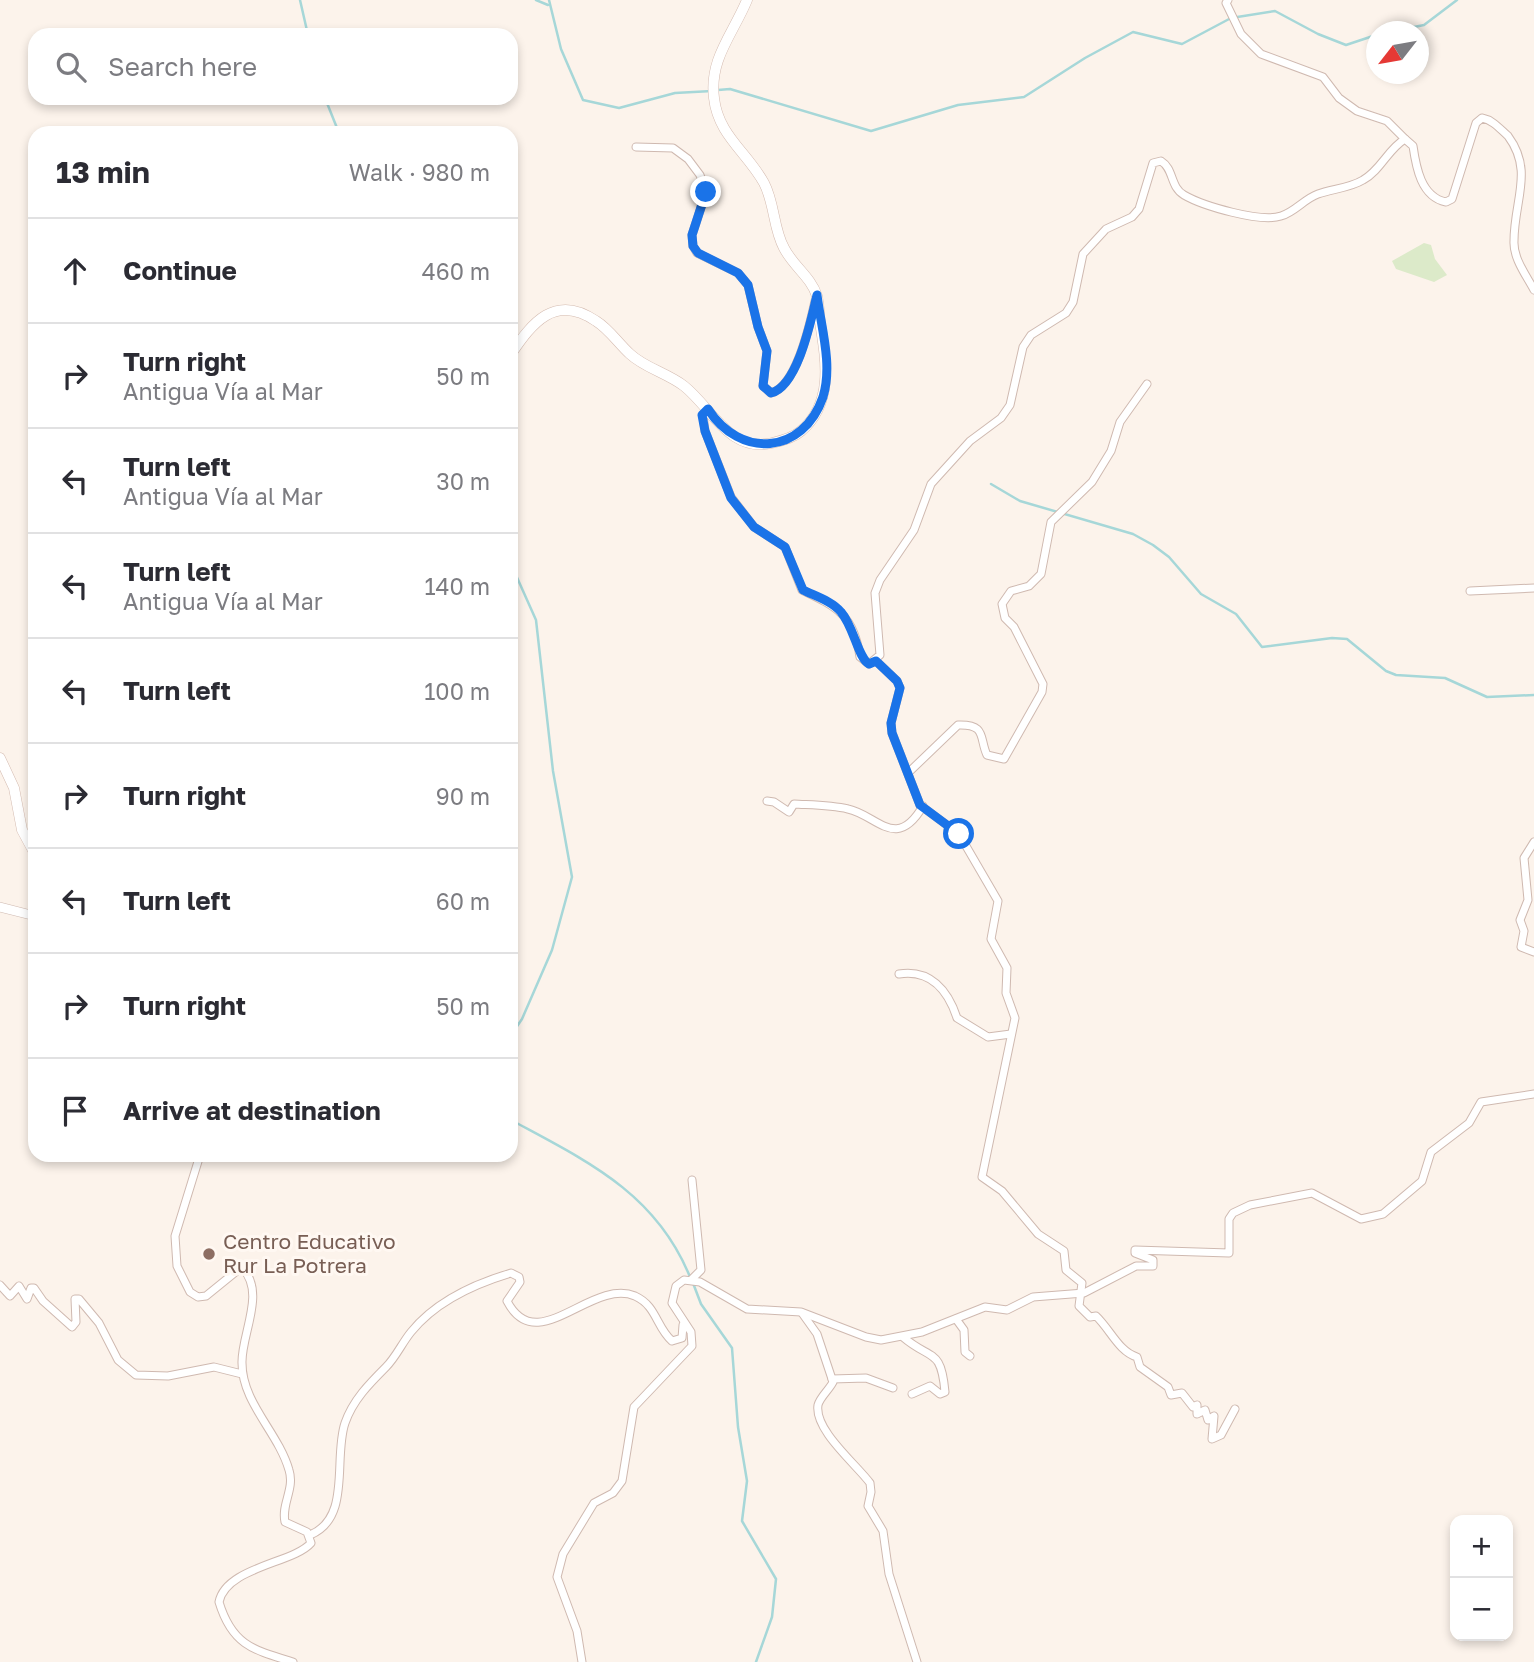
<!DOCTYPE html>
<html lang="en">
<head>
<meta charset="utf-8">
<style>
  :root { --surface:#fff; --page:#f2f2f3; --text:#2b2b33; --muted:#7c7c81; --line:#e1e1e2 }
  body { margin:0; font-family:"Golos Text",sans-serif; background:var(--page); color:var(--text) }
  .controls { position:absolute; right:21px; bottom:21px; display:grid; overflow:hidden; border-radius:14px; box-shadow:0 4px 10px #0003 }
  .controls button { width:63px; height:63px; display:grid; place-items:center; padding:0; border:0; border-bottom:2px solid var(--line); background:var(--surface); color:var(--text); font:35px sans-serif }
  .compass { position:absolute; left:1366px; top:21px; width:63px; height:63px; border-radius:50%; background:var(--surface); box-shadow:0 4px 10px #0003; rotate:239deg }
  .stop { position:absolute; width:21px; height:21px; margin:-16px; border:5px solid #1a73e8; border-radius:50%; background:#fff }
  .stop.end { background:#1a73e8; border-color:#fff; box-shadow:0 2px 7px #0008 }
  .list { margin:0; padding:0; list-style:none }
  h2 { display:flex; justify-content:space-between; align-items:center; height:91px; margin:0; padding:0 28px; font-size:30px }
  h2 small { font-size:23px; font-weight:400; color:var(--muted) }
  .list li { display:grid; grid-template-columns:46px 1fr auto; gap:21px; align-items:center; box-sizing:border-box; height:105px; padding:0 28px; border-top:2px solid var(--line) }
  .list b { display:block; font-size:26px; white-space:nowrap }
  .list p { margin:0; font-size:23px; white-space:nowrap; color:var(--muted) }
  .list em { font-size:23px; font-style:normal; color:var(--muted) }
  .icon { flex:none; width:38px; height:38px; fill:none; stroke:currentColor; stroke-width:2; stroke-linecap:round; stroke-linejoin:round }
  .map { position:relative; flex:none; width:1534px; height:1662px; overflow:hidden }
  .search { position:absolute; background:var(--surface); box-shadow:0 4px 10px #0003; left:28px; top:28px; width:490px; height:77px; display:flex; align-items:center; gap:18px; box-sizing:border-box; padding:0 24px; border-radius:21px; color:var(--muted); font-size:26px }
  .panel { position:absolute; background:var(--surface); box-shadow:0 4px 10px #0003; left:28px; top:126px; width:490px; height:1036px; border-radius:21px }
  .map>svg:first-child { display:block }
  .green { fill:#dceac9 }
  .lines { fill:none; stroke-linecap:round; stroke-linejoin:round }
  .stream { stroke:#a6d7d8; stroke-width:2.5 }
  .minor-casing { stroke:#cfb9b0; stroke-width:9 }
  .tertiary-casing { stroke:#cfb9b0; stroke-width:10 }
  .secondary-casing { stroke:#d4bbb0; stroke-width:11 }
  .minor { stroke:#fff; stroke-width:7 }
  .tertiary { stroke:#fff; stroke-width:9 }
  .secondary { stroke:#fff; stroke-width:10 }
  .route { stroke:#1a73e8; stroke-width:9 }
  .education-dot { fill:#8d6e63; stroke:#fff8f2; stroke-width:2.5 }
  .labels { text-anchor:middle; stroke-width:6; stroke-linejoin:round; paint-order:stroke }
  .education-label { font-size:21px; fill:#785e54; stroke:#fff8f2; text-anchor:start }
</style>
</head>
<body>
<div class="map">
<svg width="1534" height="1662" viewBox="0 0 1534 1662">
  <rect width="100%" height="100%" fill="#fcf3eb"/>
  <!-- green -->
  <polygon class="green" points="1424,243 1431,245 1435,259 1447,275 1434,282 1396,269 1392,261"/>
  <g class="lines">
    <!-- stream -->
    <g class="stream">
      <polyline points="300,0 308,35"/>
      <polyline points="536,0 548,5"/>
      <polyline points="549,0 561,49 583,100 619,108 675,93 712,91"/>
      <polyline points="1389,32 1424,25 1457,0"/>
      <polyline points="718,90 730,89 871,131 958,105 1024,97 1085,58 1133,32 1182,44 1231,18 1275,11 1318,34 1346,45 1376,35"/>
      <polyline points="325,98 339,133"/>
      <polyline points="991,484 1020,501 1133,534 1153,545 1169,557 1201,594 1236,614 1262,647 1332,638 1347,639 1386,671 1396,675 1445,678 1487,697 1534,695"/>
      <polyline points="511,564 536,620 553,771 572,877 552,950 522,1019 511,1035"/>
      <path d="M511,1120C587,1161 656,1193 690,1277"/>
      <polyline points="693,1283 701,1304 732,1348 738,1427 747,1481 742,1521 776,1579 772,1617 756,1662"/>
    </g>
    <defs>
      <g id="minor">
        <polyline points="1228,0 1226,3 1241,34 1261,54 1323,77 1339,98 1357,111 1387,121 1405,139"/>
        <path d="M636,147L673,148L688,159L700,175L706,192L692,235L693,246L697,253L738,273L748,285L758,327L767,351L763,386L771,393C797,386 810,324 815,301"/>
        <path d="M707,409L703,415L705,431L731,497L754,527L785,547L802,590C837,607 854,615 860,657L869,664L880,655L875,593L880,580L914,530L931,484L970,441L1001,418L1010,405L1023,347L1031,335L1066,313L1073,302L1083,254L1106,229L1132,217L1139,209L1153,163L1161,161C1174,169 1170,187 1184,195C1203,206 1261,223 1281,216C1295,212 1304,199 1318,194C1332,189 1350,188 1363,180C1381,170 1388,149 1405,139L1413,146C1416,167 1421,197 1446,202L1452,199L1476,123L1482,118C1493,120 1500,129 1508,136C1534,171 1514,200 1514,241C1513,258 1526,275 1534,290"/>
        <polyline points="1470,591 1534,588"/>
        <path d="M876,661L897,681L900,688L891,723L892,733L920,805L959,834L998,901L991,939L1007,968L1006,993L1015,1018L982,1177L1002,1191L1038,1234L1064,1251L1066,1270L1082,1283L1079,1306L1090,1317L1096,1316C1110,1329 1119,1352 1137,1357L1140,1367L1168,1387L1171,1395L1182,1393L1193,1407L1197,1405V1414L1205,1410L1208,1420L1214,1416L1212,1439L1221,1435L1235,1409"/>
        <path d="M908,773L958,725C987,724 979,738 987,755L1004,759L1042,692L1043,684L1014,627L1005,618L1002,604L1011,591L1029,586L1041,574L1051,522L1092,482L1111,451L1120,422L1147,384"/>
        <path d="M767,801L774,802L789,812L794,804C810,805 831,805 848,809C877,815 896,852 923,806"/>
        <polyline points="1534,842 1524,858 1528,900 1520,920 1524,931 1521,947 1534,952"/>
        <path d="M899,974C930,969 948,990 957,1018L988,1037L1011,1034"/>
        <path d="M200,1155L175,1236L177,1266L190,1292L198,1297L206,1296L238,1270L243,1269C266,1293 241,1335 242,1363C242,1403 278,1432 289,1470C295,1489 281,1504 285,1522L307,1532L311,1543C294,1563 226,1567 219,1602C232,1645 253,1650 293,1662"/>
        <polyline points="692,1180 701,1270 692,1279"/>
        <polyline points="0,1285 10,1296 19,1286 27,1299 31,1288 34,1288 43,1301 72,1327 76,1322 75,1299 79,1299 99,1323 118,1360 136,1375 168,1376 214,1367 242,1374"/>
        <path d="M802,1313L817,1334L833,1382C829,1390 820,1397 818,1405C814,1430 856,1464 870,1483L871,1492L868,1506L883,1531L889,1574L917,1662"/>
        <polyline points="956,1319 964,1330 965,1352 970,1356"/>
        <path d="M903,1337C931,1361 941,1347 945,1392L940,1394L930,1386L912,1394"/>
        <polyline points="832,1379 866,1378 893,1388"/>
        <path d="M310,1535C352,1518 333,1458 345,1423C353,1400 369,1384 386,1367C396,1357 402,1343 411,1332C436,1301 474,1284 511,1273L519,1277L520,1282L507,1301C537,1359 591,1278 635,1296C657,1306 656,1327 672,1341L682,1338L683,1325"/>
        <polyline points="582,1662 577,1631 557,1577 563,1554 594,1503 613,1493 622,1481 634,1407 692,1346 691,1332 672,1303 676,1286 684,1280 700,1282 747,1309 801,1312 866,1337 881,1340 922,1332 985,1307 1007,1310 1033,1297 1084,1293 1136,1266 1153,1266 1153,1260 1135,1253 1135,1250 1229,1253 1229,1219 1233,1213 1250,1205 1312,1193 1361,1219 1383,1214 1422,1181 1431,1152 1469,1123 1481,1102 1534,1094"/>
      </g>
      <polyline id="tertiary" points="0,907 35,916"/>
      <g id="secondary">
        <path d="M511,354C532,323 555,293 596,321C609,329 618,343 630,354C645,368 667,373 684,386C712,408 729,453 772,443C781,441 793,438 801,431C834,403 826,360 820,322C819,314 819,304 817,296C811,277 793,266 784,248C773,228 775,204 764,183C747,152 718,135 714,98C709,59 733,34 747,0"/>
        <polyline points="0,758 14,788 22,830 35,854"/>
      </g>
    </defs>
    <!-- minor casing -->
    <use href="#minor" class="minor-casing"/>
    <!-- tertiary casing -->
    <use href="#tertiary" class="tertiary-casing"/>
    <!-- secondary casing -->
    <use href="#secondary" class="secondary-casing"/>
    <!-- minor -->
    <use href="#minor" class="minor"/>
    <!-- tertiary -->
    <use href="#tertiary" class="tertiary"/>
    <!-- secondary -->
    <use href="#secondary" class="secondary"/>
  </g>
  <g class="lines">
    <!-- route -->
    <path class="route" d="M706,192L692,235L693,246L698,253L738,273L748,285L758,327L767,351L763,386L771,393C798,386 811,320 817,295C821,327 833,365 823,397C803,455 740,459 708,409L702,415L705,431L731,498L754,527L785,547L803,590C815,596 832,601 841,612C854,627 858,658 869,664L876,661L897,681L900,688L891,723L892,733L920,805L959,834"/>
  </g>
  <!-- markers -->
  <circle class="education-dot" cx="209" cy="1254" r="7"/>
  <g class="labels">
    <!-- education labels -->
    <g class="education-label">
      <text x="223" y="1249">Centro Educativo<tspan x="223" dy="24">Rur La Potrera</tspan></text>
    </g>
  </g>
</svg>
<div class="controls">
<button>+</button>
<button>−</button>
</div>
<svg class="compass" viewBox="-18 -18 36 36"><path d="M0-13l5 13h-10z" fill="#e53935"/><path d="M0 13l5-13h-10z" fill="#7c7c81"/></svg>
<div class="stop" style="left:959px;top:834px"></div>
<div class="stop end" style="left:706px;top:192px"></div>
<div class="search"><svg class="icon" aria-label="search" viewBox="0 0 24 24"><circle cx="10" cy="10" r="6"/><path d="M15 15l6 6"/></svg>Search here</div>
<section class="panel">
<h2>13 min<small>Walk · 980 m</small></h2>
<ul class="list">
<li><svg class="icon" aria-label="ahead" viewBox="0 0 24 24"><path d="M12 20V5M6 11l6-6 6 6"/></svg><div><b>Continue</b></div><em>460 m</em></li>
<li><svg class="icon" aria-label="right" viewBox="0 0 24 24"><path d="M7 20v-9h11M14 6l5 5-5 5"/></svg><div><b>Turn right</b><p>Antigua Vía al Mar</p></div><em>50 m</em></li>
<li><svg class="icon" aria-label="left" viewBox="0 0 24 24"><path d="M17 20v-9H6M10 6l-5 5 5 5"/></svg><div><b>Turn left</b><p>Antigua Vía al Mar</p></div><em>30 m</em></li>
<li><svg class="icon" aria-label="left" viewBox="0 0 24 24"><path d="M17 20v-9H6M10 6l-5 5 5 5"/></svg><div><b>Turn left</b><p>Antigua Vía al Mar</p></div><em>140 m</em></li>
<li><svg class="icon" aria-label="left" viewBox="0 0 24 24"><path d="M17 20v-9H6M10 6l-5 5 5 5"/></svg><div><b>Turn left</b></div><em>100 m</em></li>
<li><svg class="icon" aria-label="right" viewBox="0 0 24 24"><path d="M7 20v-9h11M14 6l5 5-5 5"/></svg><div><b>Turn right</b></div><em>90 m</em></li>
<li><svg class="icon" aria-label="left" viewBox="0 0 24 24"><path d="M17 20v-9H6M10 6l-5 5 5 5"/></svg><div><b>Turn left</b></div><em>60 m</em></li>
<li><svg class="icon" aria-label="right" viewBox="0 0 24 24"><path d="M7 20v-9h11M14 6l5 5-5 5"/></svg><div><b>Turn right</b></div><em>50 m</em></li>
<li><svg class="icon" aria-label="arrive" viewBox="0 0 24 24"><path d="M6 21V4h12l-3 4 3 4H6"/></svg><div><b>Arrive at destination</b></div></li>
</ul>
</section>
</div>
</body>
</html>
